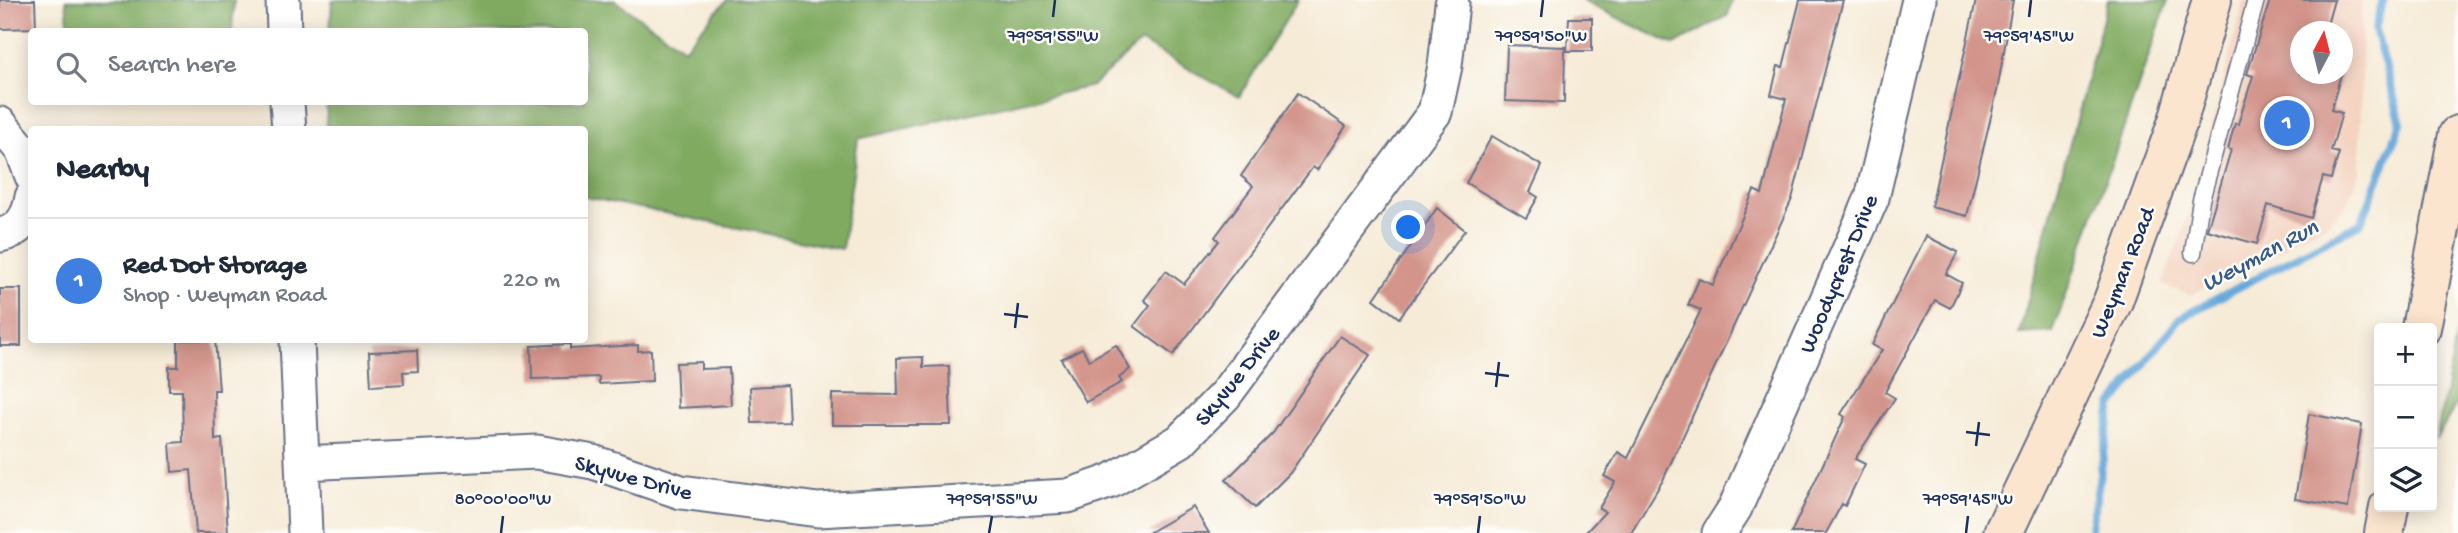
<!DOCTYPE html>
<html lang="en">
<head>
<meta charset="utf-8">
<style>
  :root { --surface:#fff; --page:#f2f2f3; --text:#1f2937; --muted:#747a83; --line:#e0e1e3; --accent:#d1495b }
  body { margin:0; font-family:"Gochi Hand",sans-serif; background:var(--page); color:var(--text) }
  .controls { position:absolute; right:21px; bottom:21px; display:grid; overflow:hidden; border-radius:7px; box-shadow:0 4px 18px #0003 }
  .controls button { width:63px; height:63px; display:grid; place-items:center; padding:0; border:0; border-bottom:2px solid var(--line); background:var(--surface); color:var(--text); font:35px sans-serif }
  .compass { position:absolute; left:2290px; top:21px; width:63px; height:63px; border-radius:50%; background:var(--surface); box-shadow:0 4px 18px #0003; rotate:7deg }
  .you { position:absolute; left:1409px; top:228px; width:24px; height:24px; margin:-18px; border:5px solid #fff; border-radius:50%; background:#1a73e8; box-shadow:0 0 0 10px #1a73e833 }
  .badge { display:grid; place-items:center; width:46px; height:46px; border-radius:50%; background:var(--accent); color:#fff; font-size:23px; font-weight:700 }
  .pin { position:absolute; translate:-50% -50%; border:4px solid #fff; box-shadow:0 2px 7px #0006 }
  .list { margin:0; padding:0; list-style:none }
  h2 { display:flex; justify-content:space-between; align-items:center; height:91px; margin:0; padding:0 28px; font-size:30px }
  h2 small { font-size:23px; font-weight:400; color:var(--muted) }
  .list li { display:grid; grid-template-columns:46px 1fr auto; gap:21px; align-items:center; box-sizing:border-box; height:126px; padding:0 28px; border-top:2px solid var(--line) }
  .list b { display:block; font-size:26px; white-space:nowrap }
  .list p { margin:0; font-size:23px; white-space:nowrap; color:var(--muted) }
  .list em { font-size:23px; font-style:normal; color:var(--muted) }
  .icon { flex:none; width:38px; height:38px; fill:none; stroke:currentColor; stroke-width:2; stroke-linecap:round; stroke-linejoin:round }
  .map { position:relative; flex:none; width:2458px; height:533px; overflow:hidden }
  .search { position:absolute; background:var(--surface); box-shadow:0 4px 18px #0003; left:28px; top:28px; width:560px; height:77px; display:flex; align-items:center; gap:18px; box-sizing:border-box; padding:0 24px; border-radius:7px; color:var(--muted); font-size:26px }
  .panel { position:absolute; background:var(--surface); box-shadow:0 4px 18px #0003; left:28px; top:126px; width:560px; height:217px; border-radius:7px }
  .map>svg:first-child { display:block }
  .built { fill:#f4d3c0; fill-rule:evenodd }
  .forest { fill:#80aa60; stroke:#4e6c5f; stroke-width:2 }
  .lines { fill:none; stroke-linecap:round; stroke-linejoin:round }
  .stream { stroke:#67a9db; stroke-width:8 }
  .building { fill:#d3948b }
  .lane-casing { stroke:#687188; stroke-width:19 }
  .street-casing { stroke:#687188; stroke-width:37 }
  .secondary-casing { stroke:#687188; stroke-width:42 }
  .lane { stroke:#fff; stroke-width:16 }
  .street { stroke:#fff; stroke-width:33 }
  .secondary { stroke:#fbe5cf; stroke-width:38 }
  .ticks { fill:none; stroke:#1b2f5e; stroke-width:2.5 }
  .labels { text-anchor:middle; stroke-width:5; stroke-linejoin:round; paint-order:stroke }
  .street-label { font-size:23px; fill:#1b2f5e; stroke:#fdfcf7 }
  .water-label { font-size:24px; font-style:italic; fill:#365a8a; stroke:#fdfcf7 }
  .ticks-label { font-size:18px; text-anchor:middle; fill:#1b2f5e; stroke:#fdfcf7; stroke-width:5; stroke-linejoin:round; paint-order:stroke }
</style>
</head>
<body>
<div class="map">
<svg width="2458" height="533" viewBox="0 0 2458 533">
  <rect width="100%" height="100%" fill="#fdfcf7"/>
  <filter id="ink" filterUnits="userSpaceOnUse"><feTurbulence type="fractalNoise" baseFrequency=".0143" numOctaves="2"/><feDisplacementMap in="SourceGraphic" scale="14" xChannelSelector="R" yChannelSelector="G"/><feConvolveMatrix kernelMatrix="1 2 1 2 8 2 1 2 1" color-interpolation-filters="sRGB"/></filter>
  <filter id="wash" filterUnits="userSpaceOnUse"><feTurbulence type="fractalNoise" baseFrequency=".00686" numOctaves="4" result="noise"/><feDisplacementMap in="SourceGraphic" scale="28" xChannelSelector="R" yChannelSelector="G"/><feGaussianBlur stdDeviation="1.57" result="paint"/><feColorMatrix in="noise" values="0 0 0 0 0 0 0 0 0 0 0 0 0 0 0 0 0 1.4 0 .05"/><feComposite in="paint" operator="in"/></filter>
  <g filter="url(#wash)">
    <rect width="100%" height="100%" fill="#f6ebd7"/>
    <!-- built -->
    <path class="built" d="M2244,0H2362L2360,173L2346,205L2326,225L2290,240L2282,250L2190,295L2162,285L2193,202ZM2300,32H2342V74H2300Z"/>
    <!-- forest -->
    <g class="forest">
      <polygon points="66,0 234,0 232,31 69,31"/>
      <polygon points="339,0 614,0 684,48 727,0 1298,0 1239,97 1141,42 1092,86 858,139 842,249 585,197 584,130 326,129 327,102 584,102 584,32 330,31 332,1"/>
      <polygon points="1581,0 1732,0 1728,15 1674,45"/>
      <polygon points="2108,0 2168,0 2053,332 2019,334"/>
      <polygon points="2458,327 2458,401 2436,439"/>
    </g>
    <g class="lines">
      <!-- stream -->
      <polyline class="stream" points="2090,533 2112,405 2180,318 2361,223 2401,123 2375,29 2383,0"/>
    </g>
    <g id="blocks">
      <!-- building -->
      <g class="building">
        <polygon points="0,0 35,0 36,28 0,29"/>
        <polygon points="1800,0 1843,0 1792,199 1663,480 1631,533 1585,533 1605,512 1599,508 1615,482 1604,476 1618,452 1628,458 1701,310 1688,305 1699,279 1713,285 1754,190 1762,194 1786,99 1771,95 1778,66 1783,67"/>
        <polygon points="1976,0 2013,0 1997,91 1967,216 1931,207"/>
        <polygon points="2270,0 2334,0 2325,32 2300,32 2300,74 2341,74 2331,110 2342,113 2331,151 2339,153 2331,179 2323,177 2311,218 2268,205 2257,244 2207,230 2231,150 2228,149 2235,123 2238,124 2253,76 2247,74"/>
        <polygon points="1569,18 1592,18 1592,51 1567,51"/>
        <polygon points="1507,45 1565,47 1564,103 1505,101"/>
        <polygon points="1298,93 1346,126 1317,170 1313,167 1173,355 1134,326 1150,305 1144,300 1166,271 1184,284 1219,241 1215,237 1253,186 1241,176"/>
        <polygon points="1492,136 1542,166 1530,192 1538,197 1526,218 1466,183"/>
        <polygon points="1437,208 1465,230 1399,318 1374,299"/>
        <polygon points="1926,236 1958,252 1946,274 1962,283 1950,308 1935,300 1885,392 1895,398 1855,459 1865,464 1845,506 1842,504 1826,533 1791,533 1845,417 1841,414 1882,350 1872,345"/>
        <rect x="0" y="289" width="21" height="57"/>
        <polygon points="1340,336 1370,355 1290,473 1255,508 1226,480 1273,433"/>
        <polygon points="178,340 215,340 219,390 214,390 215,440 222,439 228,533 196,533 191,470 172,472 170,443 183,442 182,391 169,391 169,367 178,367"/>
        <polygon points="570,344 570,349 638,345 638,351 651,350 652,381 599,384 599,377 532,379 531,346"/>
        <polygon points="1116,345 1130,369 1119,378 1122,382 1086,402 1061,359 1082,348 1089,360"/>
        <polygon points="417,350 418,371 403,372 404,384 371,386 369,352"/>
        <polygon points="923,357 923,367 949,366 951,425 832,425 832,394 898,395 897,358"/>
        <polygon points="701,362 701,369 729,368 731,405 678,408 676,363"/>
        <polygon points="787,385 789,422 752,423 750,387"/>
        <polygon points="2309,414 2362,424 2348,508 2295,499"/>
        <polygon points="1193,507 1209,533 1148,533"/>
      </g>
    </g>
  </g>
  <g filter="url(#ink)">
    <use href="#blocks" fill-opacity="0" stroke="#687188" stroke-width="2"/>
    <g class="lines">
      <defs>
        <polyline id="lane" points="2193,253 2201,200 2256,0"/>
        <g id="street">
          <polyline points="283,0 284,32"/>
          <polyline points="287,102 289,130"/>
          <polyline points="0,124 22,150 32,176"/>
          <path d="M0,235C20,231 29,217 32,197"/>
          <polyline points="297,340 305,533"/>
          <polyline points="303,463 537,452 593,462 681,492 818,510 1068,496 1111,481 1180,441 1225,395 1435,112 1445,66 1452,4"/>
          <polyline points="1719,533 1735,508 1872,198 1919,0"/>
        </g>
        <g id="secondary">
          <polyline points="2421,328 2458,135"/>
          <polyline points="2003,533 2113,301 2178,121 2212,0"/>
          <polyline points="2384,533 2389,507"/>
        </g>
      </defs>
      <!-- lane casing -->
      <use href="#lane" class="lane-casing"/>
      <!-- street casing -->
      <use href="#street" class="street-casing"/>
      <!-- secondary casing -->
      <use href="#secondary" class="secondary-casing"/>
      <!-- lane -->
      <use href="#lane" class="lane"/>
      <!-- street -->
      <use href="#street" class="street"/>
      <!-- secondary -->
      <use href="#secondary" class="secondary"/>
    </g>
  </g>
  <!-- ticks -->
  <path class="ticks" d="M1053,17L1055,0M1541,17L1543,0M2029,17L2031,0M1004,314L1028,317M1015,328L1018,303M1485,373L1509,376M1496,387L1499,362M1966,432L1990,435M1976,446L1979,422M501,533L503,516M989,533L992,516M1478,533L1480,516M1966,533L1968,516"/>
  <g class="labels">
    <!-- street labels -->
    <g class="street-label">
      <text transform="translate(2121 272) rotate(-68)" y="8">Weyman Road</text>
      <text transform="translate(1837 273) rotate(-67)" y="8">Woodycrest Drive</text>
      <text transform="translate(1236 375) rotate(-51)" y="8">Skyvue Drive</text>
      <text transform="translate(634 476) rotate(15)" y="8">Skyvue Drive</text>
    </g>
    <!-- water labels -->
    <g class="water-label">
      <text transform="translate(2259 254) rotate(-28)" y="8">Weyman Run</text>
    </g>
  </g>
  <g class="ticks-label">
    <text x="2029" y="41">79°59'45"W</text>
    <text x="1053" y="41">79°59'55"W</text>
    <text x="1541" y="41">79°59'50"W</text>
    <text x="503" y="504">80°00'00"W</text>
    <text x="992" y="504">79°59'55"W</text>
    <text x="1480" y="504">79°59'50"W</text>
    <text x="1968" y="504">79°59'45"W</text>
  </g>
</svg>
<div class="controls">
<button>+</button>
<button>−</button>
<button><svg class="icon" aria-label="layers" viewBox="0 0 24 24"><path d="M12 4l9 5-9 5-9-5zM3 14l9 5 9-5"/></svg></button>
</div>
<svg class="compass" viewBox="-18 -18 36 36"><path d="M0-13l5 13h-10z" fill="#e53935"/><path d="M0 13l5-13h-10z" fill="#747a83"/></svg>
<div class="you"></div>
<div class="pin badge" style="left:2287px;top:123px;background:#3f7fe0">1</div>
<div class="search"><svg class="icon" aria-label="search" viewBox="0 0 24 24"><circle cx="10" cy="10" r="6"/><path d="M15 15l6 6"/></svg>Search here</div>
<section class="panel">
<h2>Nearby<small></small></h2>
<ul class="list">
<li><span class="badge" style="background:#3f7fe0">1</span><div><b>Red Dot Storage</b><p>Shop · Weyman Road</p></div><em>220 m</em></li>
</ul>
</section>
</div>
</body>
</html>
